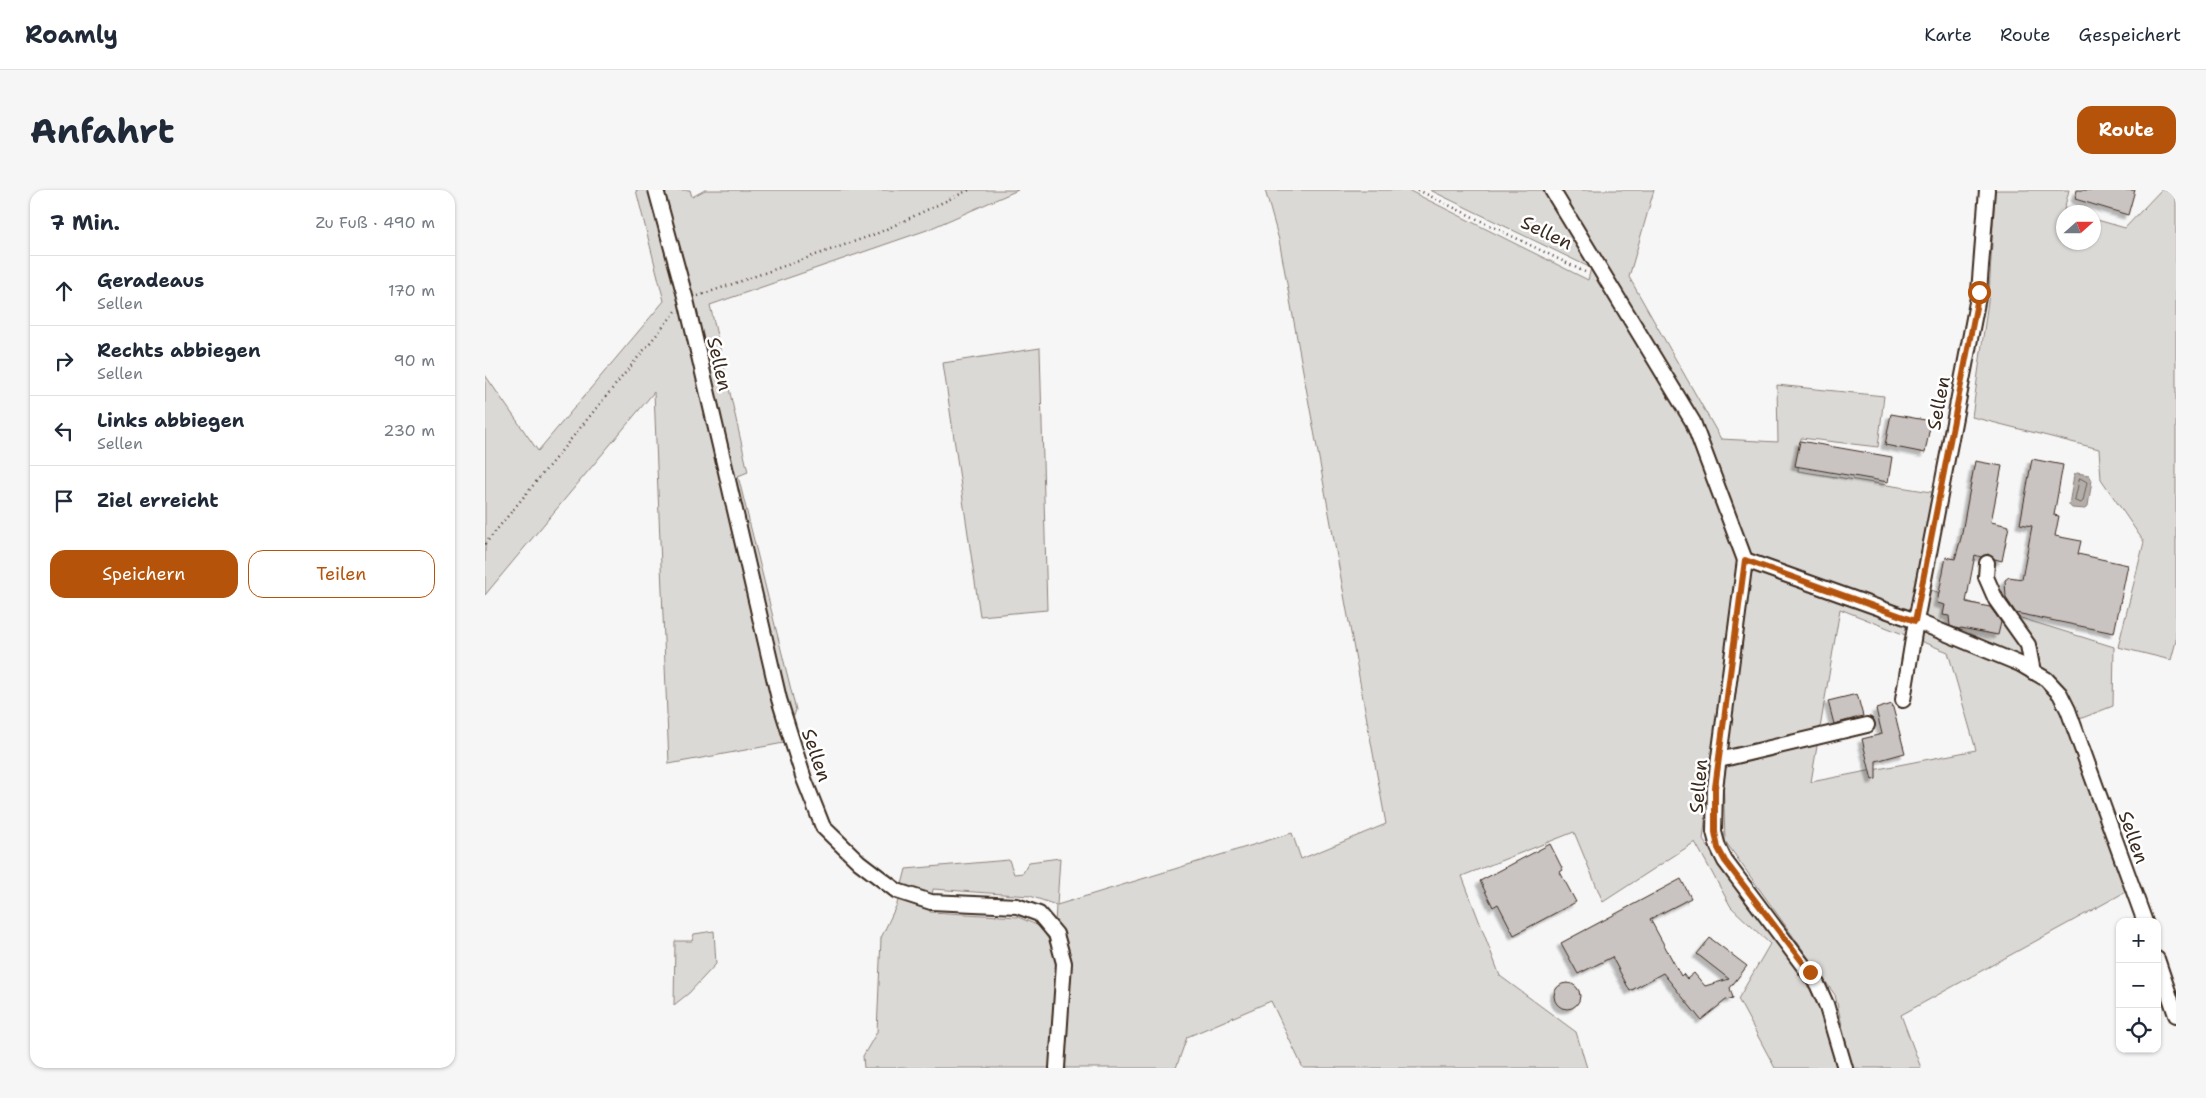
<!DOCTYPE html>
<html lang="de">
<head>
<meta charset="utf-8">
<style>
  :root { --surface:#fff; --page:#f6f6f7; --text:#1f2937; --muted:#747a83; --line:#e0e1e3; --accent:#b45309 }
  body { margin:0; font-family:"Shantell Sans",sans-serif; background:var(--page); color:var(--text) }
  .controls { position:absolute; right:15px; bottom:15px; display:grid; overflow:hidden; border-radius:10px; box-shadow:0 1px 4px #0004 }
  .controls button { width:45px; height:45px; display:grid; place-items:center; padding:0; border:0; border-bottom:1px solid var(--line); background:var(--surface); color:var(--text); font:25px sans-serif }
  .compass { position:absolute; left:1571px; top:15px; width:45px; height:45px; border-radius:50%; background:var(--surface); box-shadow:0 1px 4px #0004; rotate:69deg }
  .stop { position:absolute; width:15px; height:15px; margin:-11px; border:4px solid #b45309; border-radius:50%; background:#fff }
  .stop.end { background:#b45309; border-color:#fff; box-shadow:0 1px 5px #0008 }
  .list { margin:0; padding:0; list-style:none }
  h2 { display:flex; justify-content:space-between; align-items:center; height:65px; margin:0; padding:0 20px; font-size:21px }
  h2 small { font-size:16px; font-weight:400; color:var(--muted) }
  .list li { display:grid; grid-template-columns:32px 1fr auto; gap:15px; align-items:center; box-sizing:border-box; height:70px; padding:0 20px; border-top:1px solid var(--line) }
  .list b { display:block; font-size:19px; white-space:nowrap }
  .list p { margin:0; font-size:16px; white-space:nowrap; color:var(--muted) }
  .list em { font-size:16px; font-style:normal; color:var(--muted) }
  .actions { display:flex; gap:10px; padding:15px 20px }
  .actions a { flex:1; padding:11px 0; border:1px solid var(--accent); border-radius:15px; text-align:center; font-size:18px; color:var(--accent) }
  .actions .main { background:var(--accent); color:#fff }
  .icon { flex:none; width:28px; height:28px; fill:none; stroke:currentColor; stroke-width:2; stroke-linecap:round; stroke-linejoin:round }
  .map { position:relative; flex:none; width:1691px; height:878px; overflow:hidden; border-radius:15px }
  header { display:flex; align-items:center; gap:30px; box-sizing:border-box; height:70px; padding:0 25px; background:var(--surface); border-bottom:1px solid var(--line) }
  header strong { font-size:24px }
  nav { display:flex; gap:28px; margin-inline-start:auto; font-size:18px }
  .intro { display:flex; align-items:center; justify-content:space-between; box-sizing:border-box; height:120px; padding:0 30px }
  h1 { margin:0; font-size:35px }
  .button { padding:12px 22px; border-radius:15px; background:var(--accent); color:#fff; font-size:18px; font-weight:700 }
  main { display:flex; gap:30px; padding:0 30px }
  aside { flex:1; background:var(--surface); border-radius:15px; box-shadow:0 1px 4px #0004 }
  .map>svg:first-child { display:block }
  .green { fill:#dbd9d6; stroke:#8b827a; fill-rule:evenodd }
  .water { fill:#b4aeaa; stroke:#847972 }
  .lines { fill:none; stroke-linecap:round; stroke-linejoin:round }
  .shore { stroke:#6b5f56; stroke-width:1 }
  .building { fill:#c9c3c1; stroke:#3b2a1e; filter:url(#shadow) }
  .minor-casing { stroke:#3b2a1e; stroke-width:18 }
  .path { stroke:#3b2a1e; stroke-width:2.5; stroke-dasharray:1 4; stroke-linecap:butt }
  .minor { stroke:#fff; stroke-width:14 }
  .route { stroke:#b45309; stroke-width:6 }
  .labels { text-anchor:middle; stroke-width:5; stroke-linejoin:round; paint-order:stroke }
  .street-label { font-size:19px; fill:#3b2a1e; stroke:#fff }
</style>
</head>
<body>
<header>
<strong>Roamly</strong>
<nav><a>Karte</a><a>Route</a><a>Gespeichert</a></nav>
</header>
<div class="intro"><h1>Anfahrt</h1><a class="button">Route</a></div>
<main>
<aside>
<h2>7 Min.<small>Zu Fuß · 490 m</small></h2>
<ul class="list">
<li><svg class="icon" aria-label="ahead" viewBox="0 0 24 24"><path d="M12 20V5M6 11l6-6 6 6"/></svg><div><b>Geradeaus</b><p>Sellen</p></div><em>170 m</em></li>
<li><svg class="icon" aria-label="right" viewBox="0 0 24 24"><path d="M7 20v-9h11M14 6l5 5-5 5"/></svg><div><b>Rechts abbiegen</b><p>Sellen</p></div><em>90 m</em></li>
<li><svg class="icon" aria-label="left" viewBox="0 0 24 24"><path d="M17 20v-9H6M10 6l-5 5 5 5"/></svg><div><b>Links abbiegen</b><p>Sellen</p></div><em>230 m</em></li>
<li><svg class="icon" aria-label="arrive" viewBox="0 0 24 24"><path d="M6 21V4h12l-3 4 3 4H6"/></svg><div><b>Ziel erreicht</b></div></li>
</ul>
<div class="actions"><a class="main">Speichern</a><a>Teilen</a></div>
</aside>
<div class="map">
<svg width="1691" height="878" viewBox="0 0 1691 878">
  <defs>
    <filter id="shadow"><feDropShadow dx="-4" dy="4" stdDeviation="1" flood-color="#0004"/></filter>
  </defs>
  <rect width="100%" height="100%" fill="#f7f6f6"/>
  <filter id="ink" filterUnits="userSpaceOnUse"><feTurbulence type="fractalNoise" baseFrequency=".02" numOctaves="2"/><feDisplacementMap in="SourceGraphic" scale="10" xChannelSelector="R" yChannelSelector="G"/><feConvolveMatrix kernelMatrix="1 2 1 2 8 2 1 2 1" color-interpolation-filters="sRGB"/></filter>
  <g filter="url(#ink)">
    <!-- green -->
    <g class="green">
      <polygon points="151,0 205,0 207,7 220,0 533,0 442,40 225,115 263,282 253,286 311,520 299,553 184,574 169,202 0,405 0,185 53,261 179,111"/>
      <path d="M780,0H923L1103,90L1106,78L945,0H1058L1106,78L1114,73L1072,0H1169L1144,87L1236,249L1293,252L1292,195L1399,206L1393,257L1316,248L1313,281L1459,304L1446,400L1629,457L1628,516L1592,530L1653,695L1416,825L1436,878H1367L1350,805L1240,651L1238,584L1225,587L1218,650L1331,804L1353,878H1290L1253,809L1285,754L1246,717L1210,652L1118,712L1089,642L977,686L1015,786L1091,842L1102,878H818L786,811L702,847L691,878H379L378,866L392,842L396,748L412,714L421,679L524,670L529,684L538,683L544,672L575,668L572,715L807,643L816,669L901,634L794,50ZM1355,419L1463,462L1491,560L1326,592ZM448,699L545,706L571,715L569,757L554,736L533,727L445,722Z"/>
      <polygon points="1510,0 1584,0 1579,20 1586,22 1578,22 1578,52 1608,52 1609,29 1640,38 1676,0 1691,0 1691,451 1686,470 1633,457 1659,352 1616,289 1614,259 1487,227 1504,104"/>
      <polygon points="555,158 562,420 495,426 458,173"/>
      <polygon points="229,741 231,774 204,803 189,815 190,751 207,751 209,744"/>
    </g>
    <!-- water -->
    <polygon class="water" points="1592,283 1604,285 1607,290 1603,316 1600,319 1587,318 1584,315 1589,285"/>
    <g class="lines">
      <!-- shore -->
      <polygon class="shore" points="1595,288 1602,292 1598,311 1596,313 1590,311"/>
    </g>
    <!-- building -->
    <g class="building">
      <polygon points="1592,0 1650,0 1643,25 1590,9"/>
      <polygon points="1406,224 1446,231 1440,263 1400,255"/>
      <polygon points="1315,251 1407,267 1403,292 1310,276"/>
      <polygon points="1547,269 1578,275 1569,325 1574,326 1570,346 1596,351 1593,364 1643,375 1629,443 1531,423 1521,408 1520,390 1524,387 1537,389 1547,336 1535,334"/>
      <polygon points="1490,271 1517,276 1506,332 1524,336 1517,371 1510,369 1503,364 1496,367 1490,365 1481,412 1505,417 1516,432 1513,445 1476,438 1474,439 1465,436 1464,426 1458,425 1460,415 1452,413 1461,367 1470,369 1476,348"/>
      <polygon points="1372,504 1378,526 1349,534 1343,511"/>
      <polygon points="1407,514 1420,563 1391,571 1391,589 1387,590 1377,549 1397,544 1391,519"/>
      <polygon points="1065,654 1078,680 1075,682 1091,712 1029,745 1013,714 1008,717 995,691"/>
      <polygon points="1196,689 1206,708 1165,729 1196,786 1198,784 1202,789 1209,783 1220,796 1244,789 1212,764 1225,748 1262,776 1245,798 1248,808 1241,810 1216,830 1178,783 1145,801 1127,767 1093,784 1076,753"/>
      <circle cx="1082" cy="806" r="13"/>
    </g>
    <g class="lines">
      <defs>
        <g id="minor">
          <polyline points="171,0 201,110 294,509 319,589 338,637 374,672 412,701 446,712 532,716 554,724 571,744 579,773 572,878"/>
          <polyline points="1067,0 1208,232 1260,370"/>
          <polyline points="1502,373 1501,387 1511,410 1543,455 1548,482"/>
          <polyline points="1418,510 1431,431 1494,102 1502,0"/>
          <polyline points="1234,570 1382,535"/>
          <polyline points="1672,769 1691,825"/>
          <polyline points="1360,878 1341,814 1332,794 1240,671 1233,657 1229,642 1230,598 1260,370 1431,431 1535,474 1561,489 1575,504 1583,520 1660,732"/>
        </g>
      </defs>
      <!-- minor casing -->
      <use href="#minor" class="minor-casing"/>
      <!-- path -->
      <g class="path">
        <polyline points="933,0 1100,82"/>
        <polyline points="213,106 391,44 484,0"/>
        <polyline points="0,354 191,121"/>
      </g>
      <!-- minor -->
      <use href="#minor" class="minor"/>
    </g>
  </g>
  <g class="lines" filter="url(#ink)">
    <!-- route -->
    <polyline class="route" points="1325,782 1240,671 1233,658 1230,642 1230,598 1260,370 1430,431 1494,102"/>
  </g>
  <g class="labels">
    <!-- street labels -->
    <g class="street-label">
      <text transform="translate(1062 42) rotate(26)" y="7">Sellen</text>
      <text transform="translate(235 174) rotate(77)" y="7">Sellen</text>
      <text transform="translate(1453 213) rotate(-79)" y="7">Sellen</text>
      <text transform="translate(332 565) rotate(71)" y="7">Sellen</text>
      <text transform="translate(1213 596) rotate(-85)" y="7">Sellen</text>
      <text transform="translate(1649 647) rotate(70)" y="7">Sellen</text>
    </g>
  </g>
</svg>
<div class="controls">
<button>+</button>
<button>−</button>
<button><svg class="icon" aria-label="locate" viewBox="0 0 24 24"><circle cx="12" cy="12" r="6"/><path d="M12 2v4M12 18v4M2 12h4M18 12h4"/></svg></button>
</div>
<svg class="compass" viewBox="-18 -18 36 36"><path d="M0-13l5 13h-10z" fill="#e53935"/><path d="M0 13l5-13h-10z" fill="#747a83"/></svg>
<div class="stop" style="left:1494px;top:102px"></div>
<div class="stop end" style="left:1325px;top:782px"></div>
</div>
</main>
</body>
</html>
